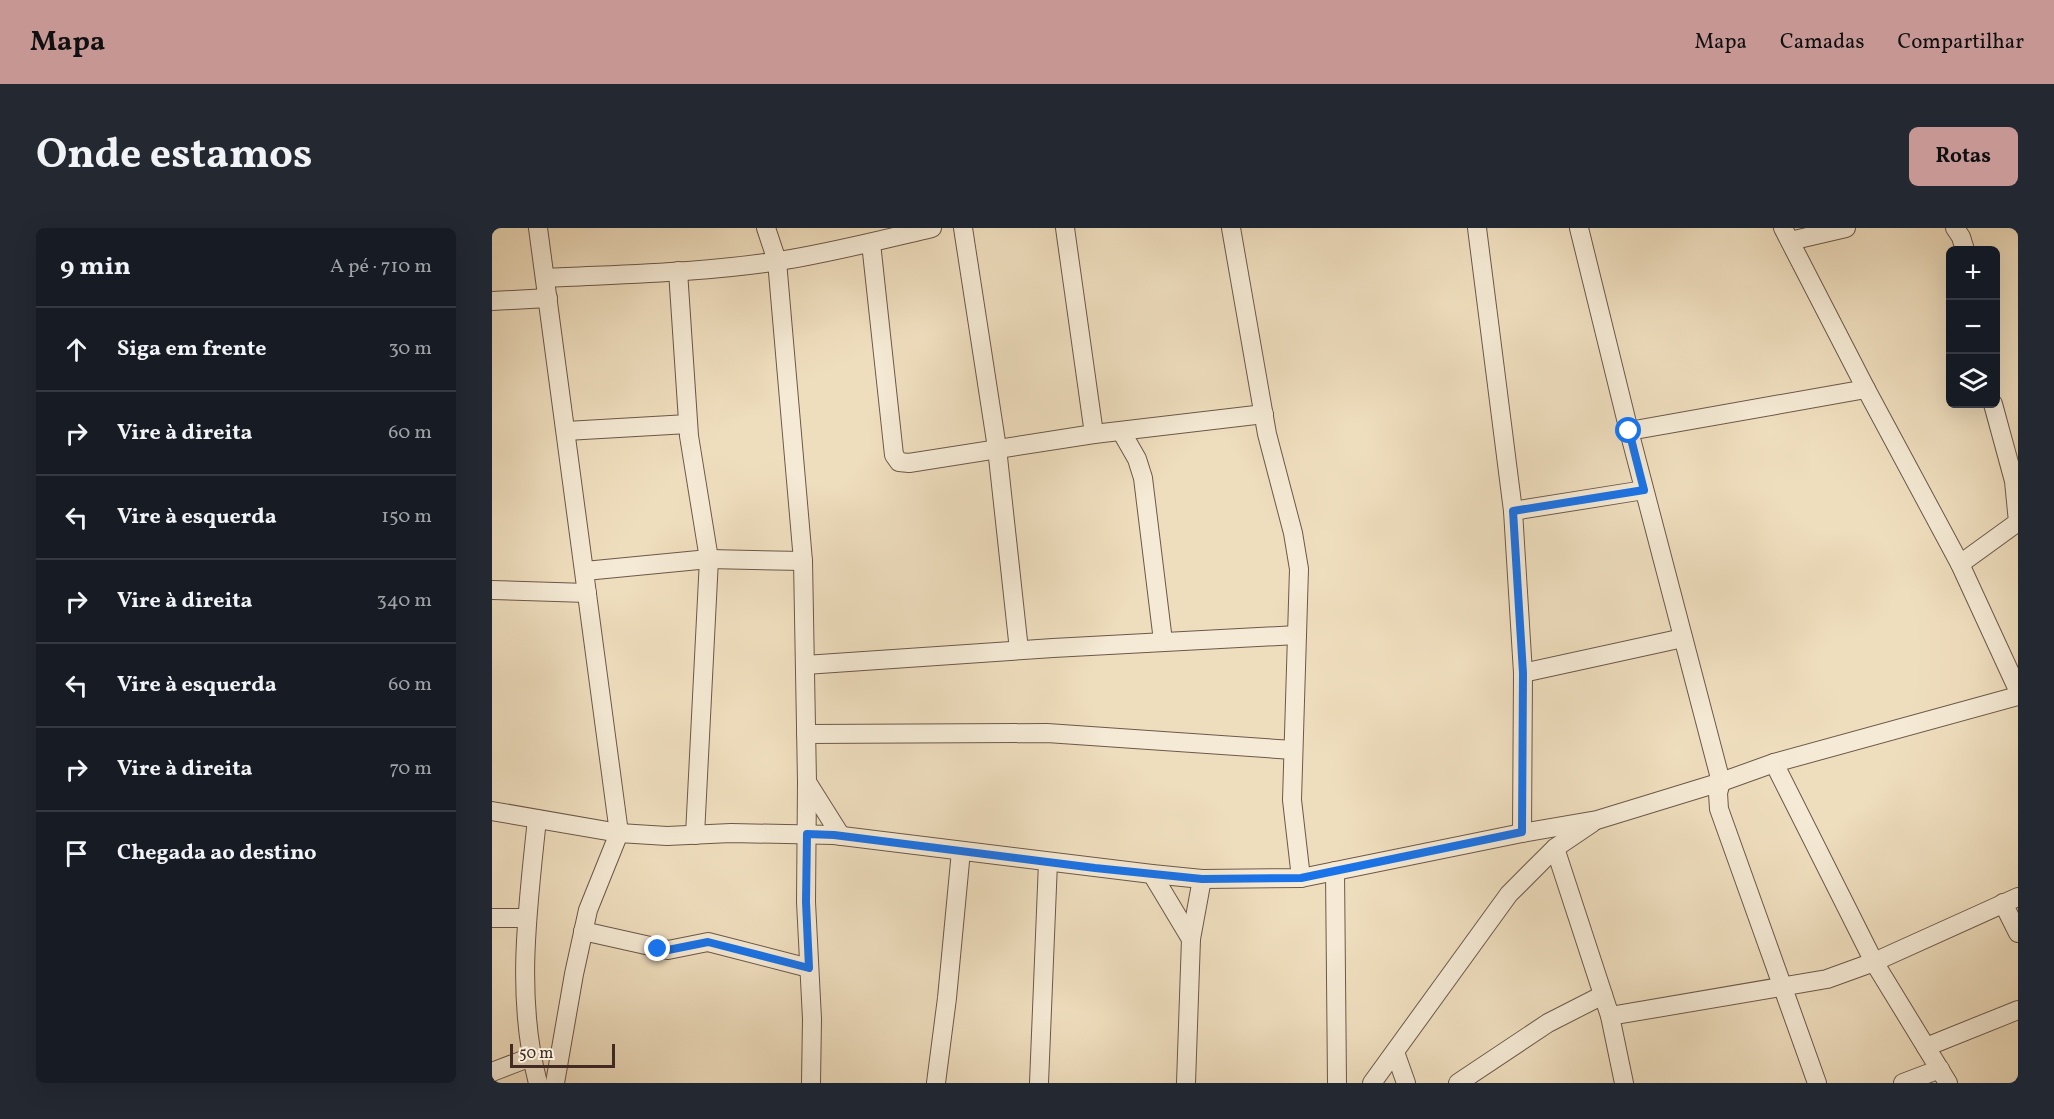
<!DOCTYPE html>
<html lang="pt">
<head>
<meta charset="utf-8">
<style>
  :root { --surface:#171b24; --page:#242831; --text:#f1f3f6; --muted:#9ea1a6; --line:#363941; --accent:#c59692 }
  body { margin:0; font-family:Vollkorn,serif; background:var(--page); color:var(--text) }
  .controls { position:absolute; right:18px; top:18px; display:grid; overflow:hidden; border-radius:9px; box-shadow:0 6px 24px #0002 }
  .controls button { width:54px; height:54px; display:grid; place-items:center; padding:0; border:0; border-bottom:2px solid var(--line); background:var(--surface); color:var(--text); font:30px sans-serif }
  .scale { position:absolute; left:18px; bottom:15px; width:105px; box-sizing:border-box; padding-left:6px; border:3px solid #412b23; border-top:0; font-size:16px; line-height:21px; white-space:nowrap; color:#412b23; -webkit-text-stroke:4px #f5ead5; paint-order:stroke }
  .stop { position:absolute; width:18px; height:18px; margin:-14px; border:4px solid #1a73e8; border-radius:50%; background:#fff }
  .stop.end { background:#1a73e8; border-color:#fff; box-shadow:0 2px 6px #0008 }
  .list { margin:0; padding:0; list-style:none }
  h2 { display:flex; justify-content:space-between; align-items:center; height:78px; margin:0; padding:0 24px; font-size:26px }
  h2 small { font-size:20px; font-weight:400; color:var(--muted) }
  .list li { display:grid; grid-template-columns:39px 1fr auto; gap:18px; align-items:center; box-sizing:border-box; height:84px; padding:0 24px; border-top:2px solid var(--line) }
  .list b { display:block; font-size:22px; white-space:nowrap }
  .list em { font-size:20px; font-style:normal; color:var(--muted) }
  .icon { flex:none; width:33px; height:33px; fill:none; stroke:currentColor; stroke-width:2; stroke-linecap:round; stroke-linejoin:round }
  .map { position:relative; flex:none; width:1526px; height:855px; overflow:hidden; border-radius:9px }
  header { display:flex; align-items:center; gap:36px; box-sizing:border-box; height:84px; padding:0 30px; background:var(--accent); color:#111 }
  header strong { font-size:28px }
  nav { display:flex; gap:33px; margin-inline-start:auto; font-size:21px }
  .intro { display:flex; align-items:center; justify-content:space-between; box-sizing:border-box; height:144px; padding:0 36px }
  h1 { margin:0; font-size:42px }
  .button { padding:15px 27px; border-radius:9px; background:var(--accent); color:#111; font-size:21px; font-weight:700 }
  main { display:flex; gap:36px; padding:0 36px }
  aside { flex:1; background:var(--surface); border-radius:9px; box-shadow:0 6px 24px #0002 }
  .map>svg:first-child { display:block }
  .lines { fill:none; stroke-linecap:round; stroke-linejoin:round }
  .minor-casing { stroke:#6c584a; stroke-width:20 }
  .minor { stroke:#f5ead5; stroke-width:18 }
  .route { stroke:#1a73e8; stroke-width:8 }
</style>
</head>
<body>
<header>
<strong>Mapa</strong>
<nav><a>Mapa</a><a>Camadas</a><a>Compartilhar</a></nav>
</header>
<div class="intro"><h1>Onde estamos</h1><a class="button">Rotas</a></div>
<main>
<aside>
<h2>9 min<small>A pé · 710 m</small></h2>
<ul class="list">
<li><svg class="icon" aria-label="ahead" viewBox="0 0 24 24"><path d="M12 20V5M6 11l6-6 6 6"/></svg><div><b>Siga em frente</b></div><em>30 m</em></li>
<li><svg class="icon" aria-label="right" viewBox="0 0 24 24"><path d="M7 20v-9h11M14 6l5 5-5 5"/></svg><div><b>Vire à direita</b></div><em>60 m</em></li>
<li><svg class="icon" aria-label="left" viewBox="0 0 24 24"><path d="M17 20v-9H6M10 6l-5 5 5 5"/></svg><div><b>Vire à esquerda</b></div><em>150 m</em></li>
<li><svg class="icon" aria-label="right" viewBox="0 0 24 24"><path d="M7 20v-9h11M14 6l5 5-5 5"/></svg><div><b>Vire à direita</b></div><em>340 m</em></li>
<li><svg class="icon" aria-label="left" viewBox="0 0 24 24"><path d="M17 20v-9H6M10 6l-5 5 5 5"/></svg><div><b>Vire à esquerda</b></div><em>60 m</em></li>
<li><svg class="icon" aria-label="right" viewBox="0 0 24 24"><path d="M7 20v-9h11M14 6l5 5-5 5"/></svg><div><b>Vire à direita</b></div><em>70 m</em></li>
<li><svg class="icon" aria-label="arrive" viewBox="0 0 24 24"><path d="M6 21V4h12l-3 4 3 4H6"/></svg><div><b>Chegada ao destino</b></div></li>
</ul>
</aside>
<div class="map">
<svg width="1526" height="855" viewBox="0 0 1526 855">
  <rect width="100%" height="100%" fill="#efdebe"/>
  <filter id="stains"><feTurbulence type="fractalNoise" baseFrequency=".00333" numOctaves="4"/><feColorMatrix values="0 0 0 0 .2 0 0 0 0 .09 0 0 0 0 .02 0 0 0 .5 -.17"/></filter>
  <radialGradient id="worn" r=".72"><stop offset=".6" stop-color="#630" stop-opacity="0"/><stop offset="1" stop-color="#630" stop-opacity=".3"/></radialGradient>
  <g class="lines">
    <defs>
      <g id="minor">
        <polyline points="46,0 127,605 96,682 82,746 63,855"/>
        <polyline points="274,0 285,33 311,333 315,554 314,674 320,791 319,855"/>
        <polyline points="471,0 505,220 527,422"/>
        <polyline points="573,0 602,206"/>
        <polyline points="739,0 775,206 801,305 807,341 800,572 809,650"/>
        <polyline points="985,0 1021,283 1031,445 1030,605"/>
        <polyline points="1087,0 1137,203 1229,554 1226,565 1227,581 1325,855"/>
        <polyline points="1291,0 1374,161 1468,336 1526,462"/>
        <polyline points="1463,0 1469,9 1473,22"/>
        <polyline points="1298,13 1354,0"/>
        <polyline points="379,15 402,227 407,234 417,235 602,206 772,186"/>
        <polyline points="186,43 197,208 217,331 203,607"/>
        <path d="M53,50C131,46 210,45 287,33C338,25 389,12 440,0"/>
        <polyline points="0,73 56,70"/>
        <polyline points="74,203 196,196"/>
        <polyline points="629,203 645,231 651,250 671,413"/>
        <polyline points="1137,203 1374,161"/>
        <polyline points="1021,283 1152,262"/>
        <polyline points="1468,336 1526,294 1522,253 1501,176"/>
        <polyline points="93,343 217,331 311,333"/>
        <polyline points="0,362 95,365"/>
        <polyline points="313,437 561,420 805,407"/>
        <polyline points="1031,445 1191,410"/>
        <polyline points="314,506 555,505 801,522"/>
        <polyline points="1282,535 1382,734 1456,855"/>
        <polyline points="315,554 349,608"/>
        <polyline points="0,583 127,605 175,608 239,605 342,607 660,646 710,651 809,650 1030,605 1105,592 1229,554 1282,535 1526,468"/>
        <path d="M45,591C36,678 23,769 46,855"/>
        <polyline points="1063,620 1118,788 1132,855"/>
        <polyline points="843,643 845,855"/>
        <polyline points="660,646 699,711"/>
        <polyline points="1511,675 1526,705"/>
        <polyline points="0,690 34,690"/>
        <polyline points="91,703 176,722 216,714 317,740"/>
        <polyline points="1118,788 1335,751 1382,734 1526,669"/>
        <polyline points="1434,819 1526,782"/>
        <polyline points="903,824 914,855"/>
        <polyline points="0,844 39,829"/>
        <polyline points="444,855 455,770 469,623"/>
        <polyline points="547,855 556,634"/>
        <polyline points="694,855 699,711 710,651"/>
        <polyline points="880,855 1017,666 1063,620 1100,595"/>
        <polyline points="966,855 1056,795 1111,767"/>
        <polyline points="1411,855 1448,841"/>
      </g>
    </defs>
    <!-- minor casing -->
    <use href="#minor" class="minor-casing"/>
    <!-- minor -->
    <use href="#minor" class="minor"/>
  </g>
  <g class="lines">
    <!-- route -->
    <polyline class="route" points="166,721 176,722 216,714 317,740 314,674 315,606 342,607 603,640 710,651 809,650 1030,604 1031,445 1021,283 1152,262 1137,203"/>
  </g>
  <rect width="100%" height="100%" filter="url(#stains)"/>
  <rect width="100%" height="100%" fill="url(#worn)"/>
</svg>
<div class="controls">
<button>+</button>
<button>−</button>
<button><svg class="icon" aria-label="layers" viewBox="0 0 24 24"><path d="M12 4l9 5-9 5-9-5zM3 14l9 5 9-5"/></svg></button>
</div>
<div class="scale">50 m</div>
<div class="stop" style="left:1137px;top:203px"></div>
<div class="stop end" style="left:166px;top:721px"></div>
</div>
</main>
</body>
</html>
